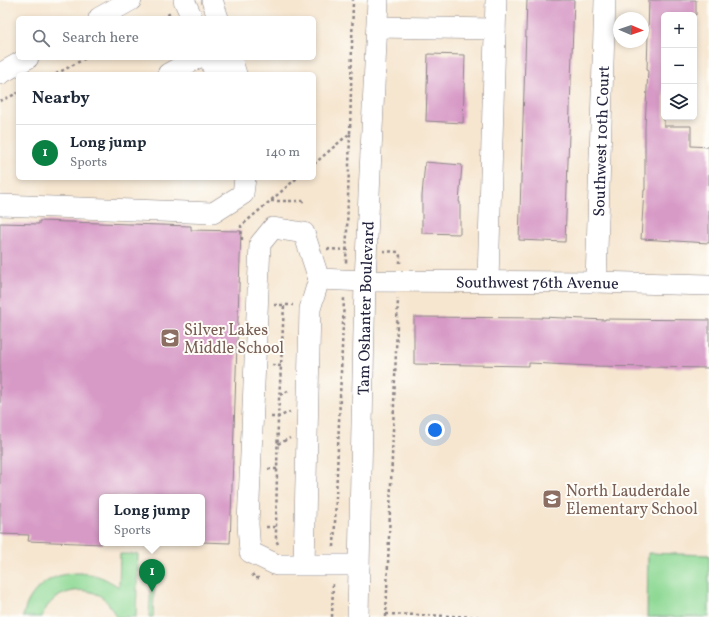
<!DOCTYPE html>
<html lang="en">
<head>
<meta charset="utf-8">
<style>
  :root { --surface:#fff; --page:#f6f6f7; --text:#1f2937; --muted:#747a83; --line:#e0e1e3; --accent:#0b8043 }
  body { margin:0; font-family:Vollkorn,serif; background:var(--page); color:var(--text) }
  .controls { position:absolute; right:12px; top:12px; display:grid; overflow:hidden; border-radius:6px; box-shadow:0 2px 6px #0003 }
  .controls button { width:36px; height:36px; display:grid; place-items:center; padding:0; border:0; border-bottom:1px solid var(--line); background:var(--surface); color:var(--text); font:20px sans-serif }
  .compass { position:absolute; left:613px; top:12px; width:36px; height:36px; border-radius:50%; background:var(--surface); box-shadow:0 2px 6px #0003; rotate:92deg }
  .you { position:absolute; left:435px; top:430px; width:14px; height:14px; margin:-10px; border:3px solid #fff; border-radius:50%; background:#1a73e8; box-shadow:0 0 0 6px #1a73e833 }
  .badge { display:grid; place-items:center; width:26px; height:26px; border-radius:50%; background:var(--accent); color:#fff; font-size:13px; font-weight:700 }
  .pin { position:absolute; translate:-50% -33px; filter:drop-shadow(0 1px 2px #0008) }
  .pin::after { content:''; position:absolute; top:21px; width:14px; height:12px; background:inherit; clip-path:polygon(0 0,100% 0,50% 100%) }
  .popup { position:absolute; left:99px; top:494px; width:106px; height:52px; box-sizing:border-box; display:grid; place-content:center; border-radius:6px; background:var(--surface); filter:drop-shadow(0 1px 3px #0005); font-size:13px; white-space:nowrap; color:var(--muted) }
  .popup b { font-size:15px; color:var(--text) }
  .popup::after { content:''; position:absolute; left:50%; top:100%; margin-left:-8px; border:8px solid transparent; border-top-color:var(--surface) }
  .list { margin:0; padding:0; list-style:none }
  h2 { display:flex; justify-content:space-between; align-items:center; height:52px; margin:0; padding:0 16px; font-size:17px }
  h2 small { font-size:13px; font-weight:400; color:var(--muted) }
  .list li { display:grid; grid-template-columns:26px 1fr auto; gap:12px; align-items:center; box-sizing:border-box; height:56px; padding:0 16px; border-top:1px solid var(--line) }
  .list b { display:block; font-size:15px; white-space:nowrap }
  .list p { margin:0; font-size:13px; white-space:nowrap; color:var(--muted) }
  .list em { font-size:13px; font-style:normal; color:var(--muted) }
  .icon { flex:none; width:22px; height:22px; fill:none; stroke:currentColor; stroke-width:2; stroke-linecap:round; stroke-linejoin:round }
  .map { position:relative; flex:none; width:709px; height:617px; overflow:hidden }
  .search { position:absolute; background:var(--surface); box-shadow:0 2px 6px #0003; left:16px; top:16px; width:300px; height:44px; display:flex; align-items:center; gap:10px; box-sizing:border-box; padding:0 14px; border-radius:6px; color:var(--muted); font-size:15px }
  .panel { position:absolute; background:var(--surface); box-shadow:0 2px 6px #0003; left:16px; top:72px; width:300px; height:108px; border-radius:6px }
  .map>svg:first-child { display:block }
  .green { fill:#8fd995; stroke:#587e68 }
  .building { fill:#d799c6 }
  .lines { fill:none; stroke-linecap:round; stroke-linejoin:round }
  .minor-casing { stroke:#8c8486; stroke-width:22 }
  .path { stroke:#8c8486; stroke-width:2.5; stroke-dasharray:3 3; stroke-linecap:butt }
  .minor { stroke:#fff; stroke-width:21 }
  .labels { text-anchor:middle; stroke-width:4; stroke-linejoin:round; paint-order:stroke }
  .street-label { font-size:16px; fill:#22223b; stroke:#fdfcf7 }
  .education-label { font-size:16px; fill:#785e54; stroke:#fdfcf7; text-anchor:start }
</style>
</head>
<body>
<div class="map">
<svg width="709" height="617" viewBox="0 0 709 617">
  <rect width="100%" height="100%" fill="#fdfcf7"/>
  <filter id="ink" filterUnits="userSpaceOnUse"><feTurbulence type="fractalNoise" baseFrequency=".025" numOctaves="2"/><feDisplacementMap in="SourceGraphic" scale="8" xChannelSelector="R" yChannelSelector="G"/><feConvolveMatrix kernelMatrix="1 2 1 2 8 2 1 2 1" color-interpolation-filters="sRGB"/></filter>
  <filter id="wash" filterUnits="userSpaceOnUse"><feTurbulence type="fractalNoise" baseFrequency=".012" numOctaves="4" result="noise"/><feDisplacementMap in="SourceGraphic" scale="16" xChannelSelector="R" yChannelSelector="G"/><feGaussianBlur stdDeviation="0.9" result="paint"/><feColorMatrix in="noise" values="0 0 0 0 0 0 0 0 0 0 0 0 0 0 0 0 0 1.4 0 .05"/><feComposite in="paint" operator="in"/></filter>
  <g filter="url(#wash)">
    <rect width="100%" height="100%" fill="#f6e6d0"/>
    <!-- green -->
    <g class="green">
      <polygon points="648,553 709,555 709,617 647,617"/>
      <path d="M120,554H138L136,617H116C112,609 107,600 99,595C78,584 49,594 42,617H23C29,583 62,567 94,575C103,577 111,582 119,587Z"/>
      <polygon points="152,567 155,567 153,617 149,617"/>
    </g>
    <g id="blocks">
      <!-- building -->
      <g class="building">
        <polygon points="527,0 574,0 565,242 519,240"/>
        <polygon points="649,0 696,0 696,15 664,15 664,126 691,126 691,146 709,147 709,243 641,239 644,190 645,190 645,126 648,70 647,70"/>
        <polygon points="428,54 465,55 463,123 426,121"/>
        <polygon points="425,162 462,165 459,202 460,202 460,234 422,233 422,196"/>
        <polygon points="39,221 191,226 191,230 241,231 230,543 202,542 202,497 102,497 102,544 28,541 29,535 0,534 0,223 39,224"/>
        <polygon points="414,317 542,318 542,317 605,320 605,319 709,320 709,368 592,366 529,363 529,366 414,364"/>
      </g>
    </g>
  </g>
  <g filter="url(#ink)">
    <use href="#blocks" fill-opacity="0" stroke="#8c8486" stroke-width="1"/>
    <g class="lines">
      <defs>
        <g id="minor">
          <polyline points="184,0 192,18"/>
          <polyline points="212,0 218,18"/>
          <polyline points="99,18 131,0"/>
          <polyline points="377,27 495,29"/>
          <polyline points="210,58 215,74"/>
          <polyline points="231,58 236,74"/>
          <polyline points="0,74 28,58"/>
          <polyline points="168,74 197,58"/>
          <polyline points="0,205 213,213 243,194 245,178"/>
          <polyline points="488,281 496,0"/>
          <path id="s1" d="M596,282L605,0"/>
          <polyline points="304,564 310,309 319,279"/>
          <path id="s2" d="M359,565H277L250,552L248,524L260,244L273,228L304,233L319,279L365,281L596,282L709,285"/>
          <path id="s3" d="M358,617L365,281L378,0"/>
        </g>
      </defs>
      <!-- minor casing -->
      <use href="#minor" class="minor-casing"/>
      <!-- path -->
      <g class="path">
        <polyline points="162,18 171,13"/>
        <polyline points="56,74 86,58"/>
        <polyline points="0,101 18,93"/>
        <polyline points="350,133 353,0"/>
        <polyline points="314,164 350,133 346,263"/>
        <polyline points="271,201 304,201"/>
        <polyline points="242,240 241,226 297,178"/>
        <polyline points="327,249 348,250"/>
        <polyline points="383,251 398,252 400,256 400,263"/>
        <polyline points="274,305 293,305"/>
        <polyline points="272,365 281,366 284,305"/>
        <polyline points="280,395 290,390"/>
        <polyline points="271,417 278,417 290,412"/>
        <polyline points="278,444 290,438"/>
        <polyline points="268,469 277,469"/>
        <polyline points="266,527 276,527"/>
        <polyline points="278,544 276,540 276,527 278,417 281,366"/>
        <polyline points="334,547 344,298"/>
        <polyline points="252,574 255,578 261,578"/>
        <polyline points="386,614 482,617"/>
        <polyline points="332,617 333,582"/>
        <polyline points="386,617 398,298"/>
      </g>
      <!-- minor -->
      <use href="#minor" class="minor"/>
    </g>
  </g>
  <!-- icons -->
  <defs>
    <symbol id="school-square" viewBox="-11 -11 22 22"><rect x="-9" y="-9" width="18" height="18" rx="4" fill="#8d6e63" stroke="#fdfcf7"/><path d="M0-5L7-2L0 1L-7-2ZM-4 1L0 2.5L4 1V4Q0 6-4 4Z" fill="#fff"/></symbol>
  </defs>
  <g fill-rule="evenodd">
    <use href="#school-square" x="159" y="327" width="22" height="22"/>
    <use href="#school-square" x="541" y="488" width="22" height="22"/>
  </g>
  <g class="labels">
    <!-- street labels -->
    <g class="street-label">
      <text dy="6" stroke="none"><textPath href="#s1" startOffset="141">Southwest 10th Court</textPath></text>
      <text dy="6" stroke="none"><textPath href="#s2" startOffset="739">Southwest 76th Avenue</textPath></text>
      <text dy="6" stroke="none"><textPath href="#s3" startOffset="309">Tam Oshanter Boulevard</textPath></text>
    </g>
    <!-- education labels -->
    <g class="education-label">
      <text x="184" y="335">Silver Lakes<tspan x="184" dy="18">Middle School</tspan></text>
      <text x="566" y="496">North Lauderdale<tspan x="566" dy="18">Elementary School</tspan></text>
    </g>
  </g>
</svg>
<div class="controls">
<button>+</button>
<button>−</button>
<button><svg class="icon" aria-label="layers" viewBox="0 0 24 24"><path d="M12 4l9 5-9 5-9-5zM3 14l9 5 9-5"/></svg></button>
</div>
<svg class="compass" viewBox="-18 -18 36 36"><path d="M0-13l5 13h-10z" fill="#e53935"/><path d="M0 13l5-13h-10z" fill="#747a83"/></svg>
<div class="you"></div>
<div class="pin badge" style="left:152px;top:592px">1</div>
<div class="popup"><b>Long jump</b>Sports</div>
<div class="search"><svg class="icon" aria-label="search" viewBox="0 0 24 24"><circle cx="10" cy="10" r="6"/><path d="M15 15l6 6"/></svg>Search here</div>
<section class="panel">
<h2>Nearby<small></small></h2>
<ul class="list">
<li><span class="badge">1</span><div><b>Long jump</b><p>Sports</p></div><em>140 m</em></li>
</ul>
</section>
</div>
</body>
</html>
